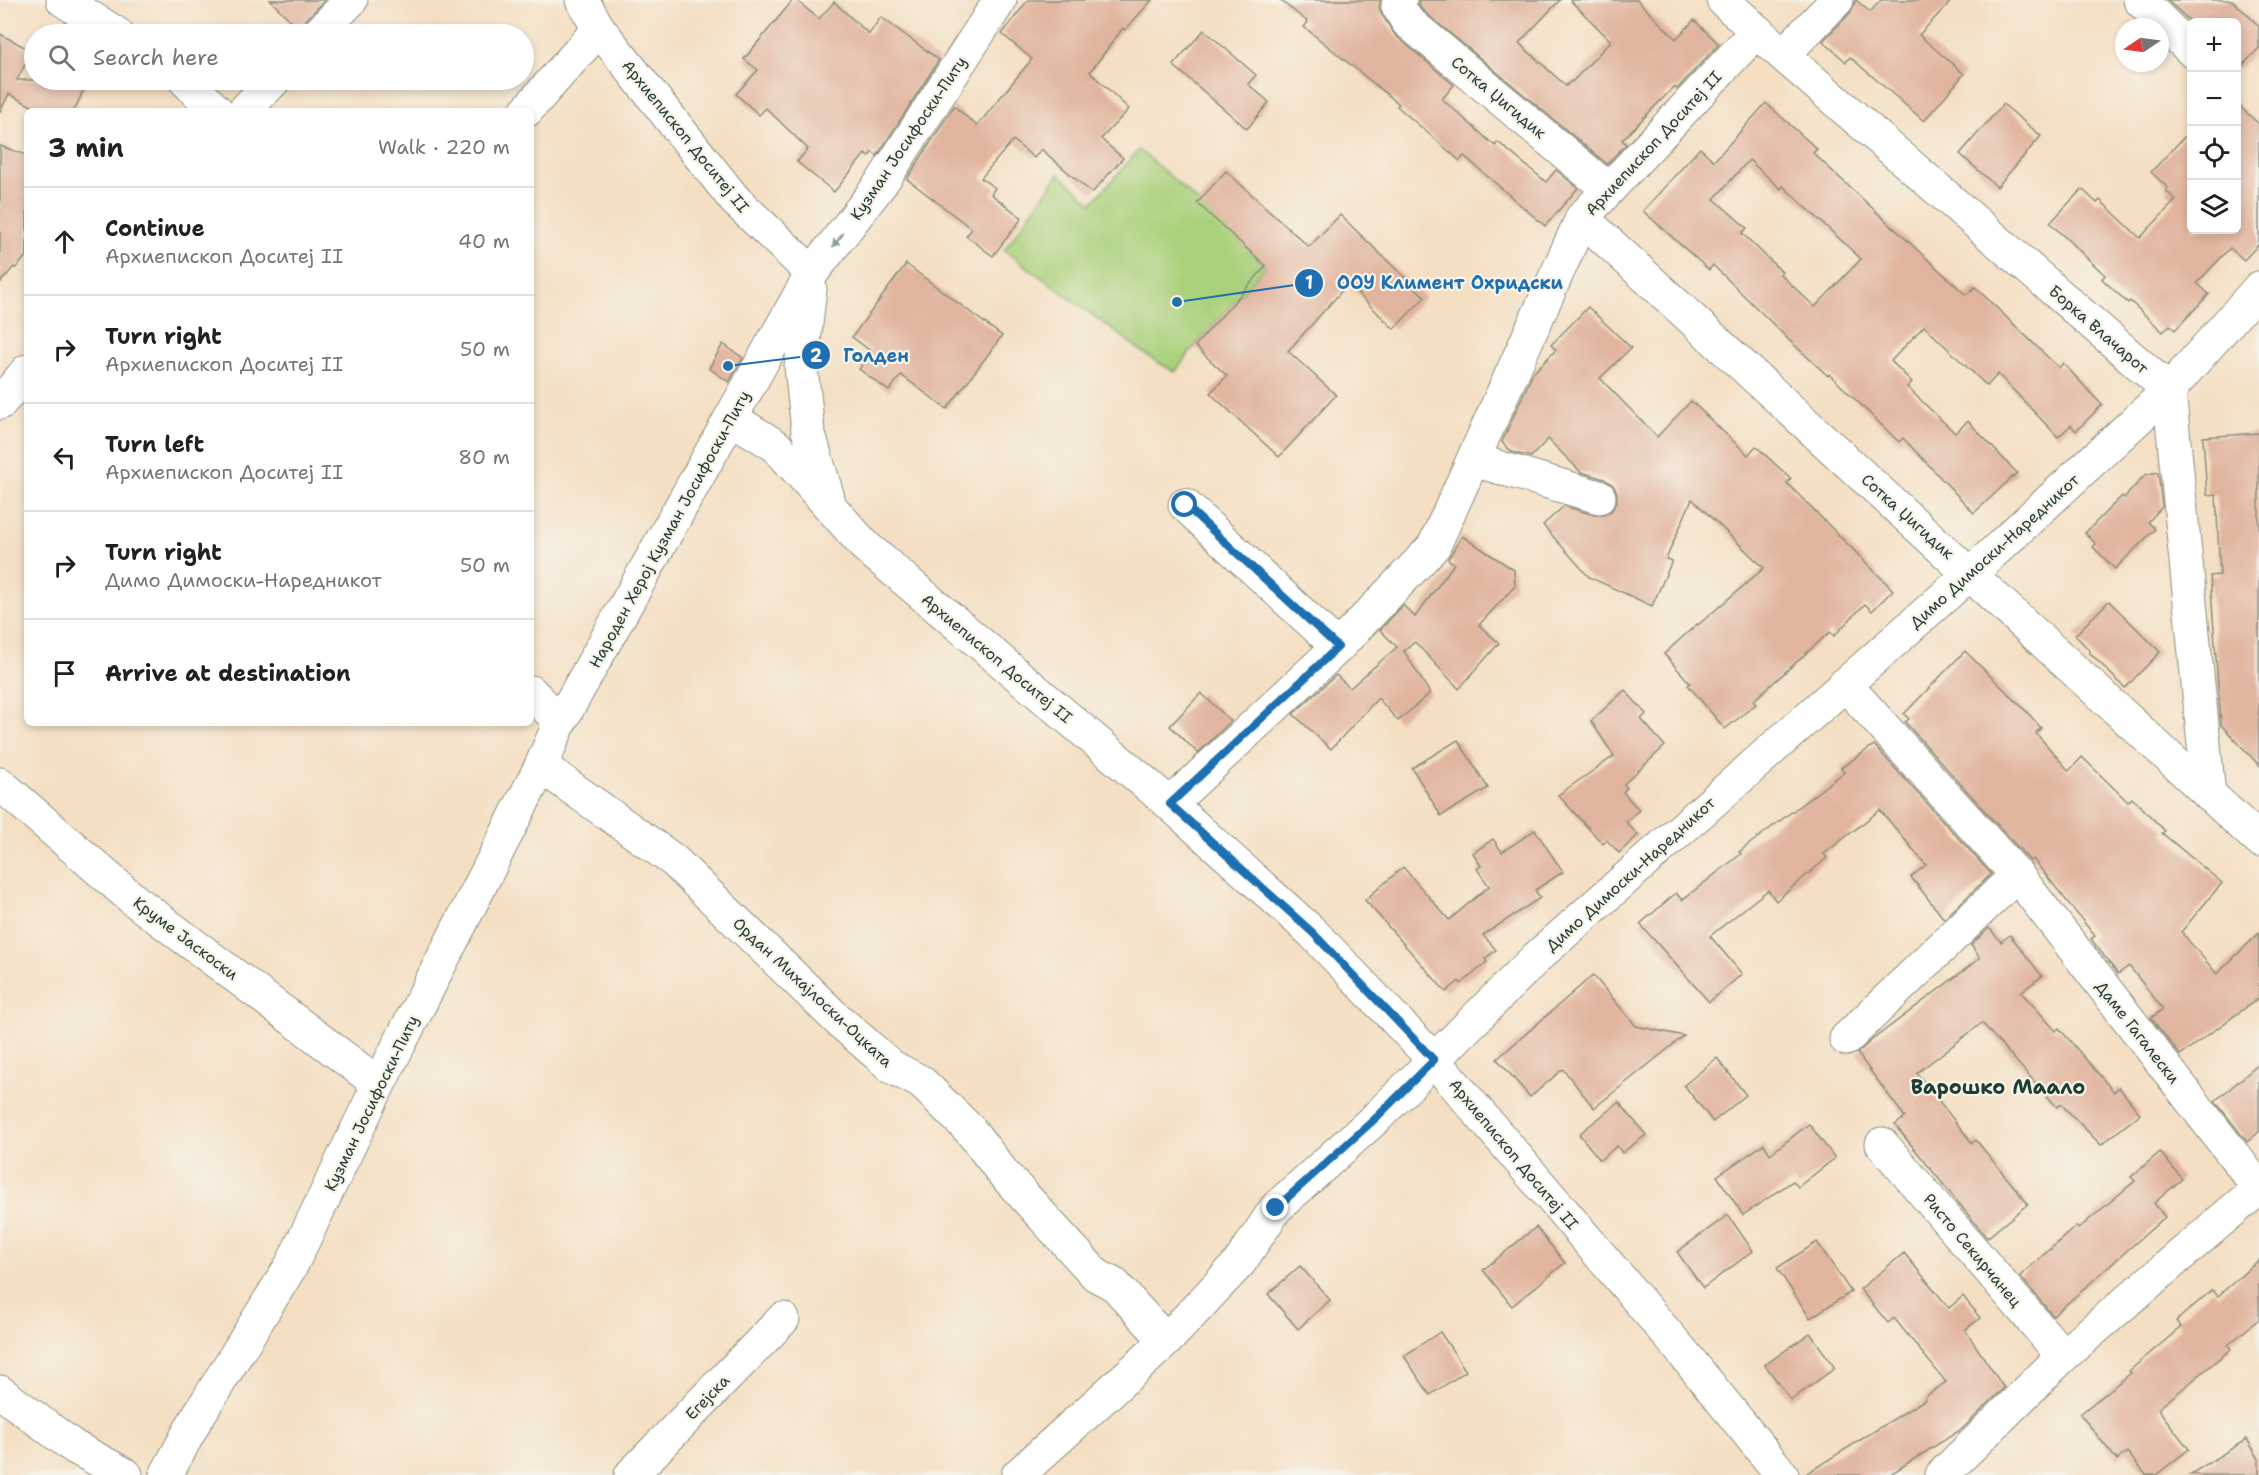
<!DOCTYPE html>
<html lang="en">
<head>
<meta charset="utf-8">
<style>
  :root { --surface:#fff; --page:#f2f2f2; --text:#202124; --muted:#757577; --line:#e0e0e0 }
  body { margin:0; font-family:"Shantell Sans",sans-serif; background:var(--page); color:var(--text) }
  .controls { position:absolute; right:18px; top:18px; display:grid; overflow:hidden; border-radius:9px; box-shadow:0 3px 9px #0003 }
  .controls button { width:54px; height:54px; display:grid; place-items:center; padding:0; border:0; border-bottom:2px solid var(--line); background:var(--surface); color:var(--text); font:30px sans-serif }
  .compass { position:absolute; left:2115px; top:18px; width:54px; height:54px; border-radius:50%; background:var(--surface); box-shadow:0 3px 9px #0003; rotate:257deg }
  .stop { position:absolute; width:18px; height:18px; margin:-14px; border:4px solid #1f6fb2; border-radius:50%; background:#fff }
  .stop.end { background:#1f6fb2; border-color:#fff; box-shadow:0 2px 6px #0008 }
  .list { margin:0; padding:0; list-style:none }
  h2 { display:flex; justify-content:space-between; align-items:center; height:78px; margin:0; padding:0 24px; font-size:26px }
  h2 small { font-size:20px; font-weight:400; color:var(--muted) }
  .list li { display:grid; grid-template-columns:39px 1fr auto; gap:18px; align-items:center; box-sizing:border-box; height:108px; padding:0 24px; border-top:2px solid var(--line) }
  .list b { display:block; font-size:22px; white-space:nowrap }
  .list p { margin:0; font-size:20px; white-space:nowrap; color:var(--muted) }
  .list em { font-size:20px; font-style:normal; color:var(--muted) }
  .icon { flex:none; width:33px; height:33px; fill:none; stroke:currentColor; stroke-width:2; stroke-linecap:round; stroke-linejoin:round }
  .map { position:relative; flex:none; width:2259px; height:1475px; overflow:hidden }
  .search { position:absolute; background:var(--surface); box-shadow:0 3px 9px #0003; left:24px; top:24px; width:510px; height:66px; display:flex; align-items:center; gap:15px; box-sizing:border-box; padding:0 21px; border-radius:33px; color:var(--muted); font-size:22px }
  .panel { position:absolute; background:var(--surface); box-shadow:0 3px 9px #0003; left:24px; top:108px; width:510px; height:618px; border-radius:9px }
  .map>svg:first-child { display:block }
  .green { fill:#a9d07a; stroke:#648657; stroke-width:1.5 }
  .building { fill:#e1b49d; fill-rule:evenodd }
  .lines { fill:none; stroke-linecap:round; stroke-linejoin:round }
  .street-casing { stroke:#8a8e7c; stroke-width:35 }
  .secondary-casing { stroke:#8a8e7c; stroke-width:35 }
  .street { stroke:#fff; stroke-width:33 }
  .secondary { stroke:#fff; stroke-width:33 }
  .oneway { fill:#8f9e9a }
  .route { stroke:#1f6fb2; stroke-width:8 }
  .labels { text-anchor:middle; stroke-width:4.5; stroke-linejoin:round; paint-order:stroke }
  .street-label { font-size:16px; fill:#1f3d34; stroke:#f7f3e8 }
  .quarter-label { font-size:20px; font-weight:bold; fill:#1f3d34; stroke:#f7f3e8 }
  .leader { fill:none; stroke:#1f6fb2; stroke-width:2 }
  .callout-dot { fill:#1f6fb2; stroke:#f7f3e8; stroke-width:2 }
  .mark-label { font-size:18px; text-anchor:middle; font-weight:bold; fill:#fff }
  .callout-label { font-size:18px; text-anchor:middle; font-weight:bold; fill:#1f6fb2; stroke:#f7f3e8; stroke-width:4.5; stroke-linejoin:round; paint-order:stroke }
</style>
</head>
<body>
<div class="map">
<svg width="2259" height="1475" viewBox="0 0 2259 1475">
  <rect width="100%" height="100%" fill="#f7f3e8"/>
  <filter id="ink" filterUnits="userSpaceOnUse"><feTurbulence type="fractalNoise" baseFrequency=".0167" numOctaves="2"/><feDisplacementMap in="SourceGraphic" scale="12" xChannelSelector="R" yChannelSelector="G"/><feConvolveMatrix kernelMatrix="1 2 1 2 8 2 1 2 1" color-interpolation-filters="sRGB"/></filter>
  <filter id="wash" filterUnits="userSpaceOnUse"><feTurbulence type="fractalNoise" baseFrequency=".008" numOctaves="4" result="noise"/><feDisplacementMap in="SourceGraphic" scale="24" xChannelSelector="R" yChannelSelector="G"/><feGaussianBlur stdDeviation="1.35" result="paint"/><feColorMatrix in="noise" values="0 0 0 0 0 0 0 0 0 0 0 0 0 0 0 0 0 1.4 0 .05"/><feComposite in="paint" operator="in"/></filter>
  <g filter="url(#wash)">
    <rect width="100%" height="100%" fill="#f4dfc3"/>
    <!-- green -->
    <path class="green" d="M1139,150C1184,186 1224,227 1266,266L1195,346L1175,372L1151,358L1004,250L1059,174L1092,203Z"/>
    <g id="blocks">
      <!-- building -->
      <g class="building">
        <polygon points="270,0 325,0 305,21 300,30"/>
        <polygon points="793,0 796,0 819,19 834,2 869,34 881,17 939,60 877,156 872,152 869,157 865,154 834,192 797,162 808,149 766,108 759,115 736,94 758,70 744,59"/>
        <polygon points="1028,0 1152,0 1125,30 1123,28 1090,72 1129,109 1101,139 1123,158 1092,193 1041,149 1034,158 1013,140 981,178 995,188 991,194 1022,218 993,256 966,236 972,229 907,179 954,106 977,126 1032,59 1002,34"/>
        <polygon points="1280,0 1380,0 1379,8 1382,15 1395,35 1454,85 1442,99 1495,146 1498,142 1546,182 1556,170 1578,188 1545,226 1464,156 1460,161 1397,106 1399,104 1304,27 1308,22"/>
        <polygon points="1418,0 1560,0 1519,43 1566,86 1571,81 1572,82 1611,41 1570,0 1637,0 1676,39 1694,20 1719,44 1677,89 1674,87 1622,140 1626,144 1607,164 1421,9"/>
        <polygon points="1856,0 1870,12 1881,0 1952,0 1919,35 1964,74 1924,121 1850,57 1846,62 1823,41 1850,13"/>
        <polygon points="2167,0 2232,0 2259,26 2259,48 2239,69 2236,66 2236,22 2192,23"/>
        <polygon points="1204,30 1256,75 1248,84 1269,102 1247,129 1173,65"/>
        <polygon points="0,34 32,51 17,80 88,80 74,111 41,111 9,94 0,112"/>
        <path d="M1766,103L1817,149L1813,153L1966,295L1975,287L2059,368L2063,363L2102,405L2076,431L2071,425L2058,437L1998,374L1987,386L1924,326L1891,361L1912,382L1907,387L1955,433L1968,421L2017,473L1974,513L1903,438L1899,442L1829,374L1828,376L1789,340L1713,265L1709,270L1643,211L1700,148L1714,161ZM1749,160L1781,189L1783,186L1861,259L1815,307L1780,274L1782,272L1742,233L1747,228L1714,199Z"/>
        <polygon points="2236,103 2259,124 2259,244 2244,260 2230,248 2197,283 2209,294 2175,330 2170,325 2163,332 2130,301 2128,303 2102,279 2105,275 2050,223 2082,189 2097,203 2100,200 2140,238 2176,200 2166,191 2168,188 2151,172 2188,133 2192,136 2192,230 2236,230"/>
        <polygon points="2003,104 2041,136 1997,187 1960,154"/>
        <polygon points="0,146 27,155 27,255 16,268 14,267 0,283"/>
        <polygon points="1226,171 1309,247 1340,215 1425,297 1394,329 1348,284 1288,351 1336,395 1279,457 1210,393 1227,376 1195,346 1266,266 1197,203"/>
        <polygon points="906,264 1002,336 947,409 901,375 889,391 859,369 872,352 852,337"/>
        <polygon points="1588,307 1631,348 1600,378 1657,437 1691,401 1748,455 1756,446 1791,479 1787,483 1893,590 1872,611 1865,604 1834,636 1830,632 1753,701 1756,704 1725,729 1688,685 1690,683 1664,654 1697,624 1698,625 1764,568 1692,499 1666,559 1672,561 1652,606 1589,577 1543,525 1564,506 1594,515 1604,515 1611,511 1617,502 1617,493 1613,485 1604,479 1581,472 1548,439 1531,457 1512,452 1502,442 1533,373 1556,350 1551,345"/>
        <polygon points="723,344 743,358 729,382 709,368"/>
        <polygon points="2259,433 2259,765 2221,725 2210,576 2220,575 2216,494 2207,495 2203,437"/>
        <polygon points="2158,472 2162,507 2148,522 2155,529 2115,569 2093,547 2096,544 2085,533 2122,496 2124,498 2145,475"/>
        <polygon points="1462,536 1514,570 1515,586 1479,625 1499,643 1459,689 1415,642 1404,651 1430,693 1398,721 1378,698 1331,749 1293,714 1336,675 1350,688 1397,647 1380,630 1403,605 1415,617 1454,564 1448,559"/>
        <polygon points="2109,601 2160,652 2125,688 2089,652 2090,651 2075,635"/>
        <polygon points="1965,651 2027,712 2041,728 2036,733 2069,771 2082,757 2128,802 2132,798 2165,831 2162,833 2222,883 2181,932 2217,974 2259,933 2259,998 2180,1055 2151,1018 2163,1009 2129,966 2118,974 2091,939 2095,936 2033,859 2030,861 1905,722 1909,719 1904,714"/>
        <polygon points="1625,690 1646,714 1641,719 1665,746 1624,784 1627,788 1623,792 1639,810 1626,822 1638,835 1619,853 1607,840 1603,844 1558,795 1614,756 1591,721"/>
        <polygon points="1201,693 1231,721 1198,753 1170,726"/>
        <polygon points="1458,740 1488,788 1441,816 1412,768"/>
        <polygon points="1874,745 1991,874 1944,919 1911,877 1926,865 1880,810 1824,854 1827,858 1776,901 1768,890 1710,936 1742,974 1709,1002 1640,924 1676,893 1682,900 1741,854 1739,852 1844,772 1841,768"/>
        <polygon points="1535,830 1563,872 1535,890 1540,898 1483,935 1496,950 1485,959 1487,962 1461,984 1459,981 1446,992 1365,900 1403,867 1449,920 1489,886 1477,869 1481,866 1473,853 1493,839 1502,852"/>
        <polygon points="1989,928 2001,942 2010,935 2042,976 2021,992 2056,1031 2059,1028 2114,1092 2119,1087 2140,1114 2101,1145 2061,1104 2057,1107 1982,1023 1917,1073 1972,1143 1976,1140 2028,1204 1987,1238 1895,1125 1905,1117 1857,1053 1872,1040 1980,958 1971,945"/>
        <polygon points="1593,975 1636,1026 1684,1036 1594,1108 1563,1069 1530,1097 1497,1059"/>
        <polygon points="1717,1058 1746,1095 1713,1122 1684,1085"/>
        <polygon points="2259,1064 2259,1132 2247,1142 2215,1101"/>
        <polygon points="1619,1102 1646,1135 1622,1153 1617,1146 1600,1160 1579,1134"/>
        <polygon points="1809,1124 1835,1158 1798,1187 1793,1181 1743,1215 1717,1176 1764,1144 1770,1154"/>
        <polygon points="2160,1152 2182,1179 2154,1203 2165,1217 2053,1316 2020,1276 2076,1226 2078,1229 2135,1181 2131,1177"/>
        <polygon points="1728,1215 1753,1251 1703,1288 1677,1252"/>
        <polygon points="1536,1227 1565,1263 1512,1306 1483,1270"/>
        <polygon points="1817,1242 1851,1292 1810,1318 1777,1268"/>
        <polygon points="1904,1253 1949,1308 1963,1296 1980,1318 1965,1330 2004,1388 1962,1429 1889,1475 1804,1475 1926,1399 1925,1397 1946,1382 1894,1318 1888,1323 1860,1289"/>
        <polygon points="2259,1260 2259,1319 2228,1345 2231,1349 2158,1409 2189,1449 2156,1475 2146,1475 2127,1452 2117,1460 2080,1414 2131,1373 2129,1371 2181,1327 2176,1321 2212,1290 2218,1296"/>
        <polygon points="1300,1266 1330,1300 1298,1329 1268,1294"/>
        <polygon points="1440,1332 1466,1371 1430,1395 1404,1356"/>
        <polygon points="1810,1333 1835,1368 1791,1400 1765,1365"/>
        <polygon points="2247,1439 2259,1459 2259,1475 2189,1475"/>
      </g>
    </g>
  </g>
  <g filter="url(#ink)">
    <use href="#blocks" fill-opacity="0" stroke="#8a8e7c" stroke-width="1.5"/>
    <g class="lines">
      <defs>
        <g id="street">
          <polyline points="63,0 117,34"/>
          <polyline points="582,0 599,29 735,200 812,273"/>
          <polyline points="1400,0 1398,6 1407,21 1608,189"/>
          <polyline points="1723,0 1783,55 2169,390 2209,795"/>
          <polyline points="2140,0 2192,51"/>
          <polyline points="318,34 351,0"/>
          <polyline points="1783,55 1837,0"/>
          <polyline points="185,80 217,111"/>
          <polyline points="244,111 274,80"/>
          <polyline points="526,111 599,29"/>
          <polyline points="1582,218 2259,840"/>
          <polyline points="810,289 801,367 808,431 828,498"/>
          <polyline points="0,403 27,371"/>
          <polyline points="731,418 776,446 865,546 1170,804 1313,933 1434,1060 1680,1349 1782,1475"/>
          <polyline points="1474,460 1599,497"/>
          <polyline points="1185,505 1338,647"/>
          <polyline points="1845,684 2017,875 2259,1188"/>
          <polyline points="531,692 560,722"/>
          <polyline points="541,766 673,860 836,1018 892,1067 921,1082 970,1130 1003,1173 1096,1275 1115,1285 1166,1341"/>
          <polyline points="0,784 134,900 379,1084"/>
          <polyline points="1170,804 1338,647 1434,546 1582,218 1757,31"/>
          <polyline points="1846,1039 2017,875"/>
          <polyline points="1882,1144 2063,1356"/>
          <polyline points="166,1475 195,1421 291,1266 379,1084 541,766 560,722 812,273 882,182 1000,0"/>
          <polyline points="631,1475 783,1319"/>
          <polyline points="1018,1475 1166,1341 1240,1262 1276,1208 1377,1117 1536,958 1971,573 2169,390 2259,288"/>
          <polyline points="1942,1475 2063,1356 2259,1188"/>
        </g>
        <polyline id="secondary" points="0,1392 74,1447 126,1475"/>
      </defs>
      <!-- street casing -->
      <use href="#street" class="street-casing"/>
      <!-- secondary casing -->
      <use href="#secondary" class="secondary-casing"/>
      <!-- street -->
      <use href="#street" class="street"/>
      <!-- secondary -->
      <use href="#secondary" class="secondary"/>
    </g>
    <!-- one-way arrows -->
    <defs><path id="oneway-solid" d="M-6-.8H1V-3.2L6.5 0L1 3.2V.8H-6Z" transform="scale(1.5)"/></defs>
    <use class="oneway" href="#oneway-solid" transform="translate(838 240) rotate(128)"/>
  </g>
  <g class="lines" filter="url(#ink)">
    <!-- route -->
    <polyline class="route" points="1185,505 1338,647 1170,804 1313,933 1434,1060 1377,1117 1276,1208"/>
  </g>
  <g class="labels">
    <!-- street labels -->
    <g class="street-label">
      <text transform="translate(1499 97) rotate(40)" y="6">Сотка Џигидик</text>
      <text transform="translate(686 136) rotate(51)" y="6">Архиепископ Доситеј II</text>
      <text transform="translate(908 138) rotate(-56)" y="6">Кузман Јосифоски-Питу</text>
      <text transform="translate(1653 143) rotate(-47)" y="6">Архиепископ Доситеј II</text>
      <text transform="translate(2099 329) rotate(41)" y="6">Борка Влачарот</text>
      <text transform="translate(1908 516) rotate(42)" y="6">Сотка Џигидик</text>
      <text transform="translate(669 529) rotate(-61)" y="6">Народен Херој Кузман Јосифоски-Питу</text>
      <text transform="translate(1994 551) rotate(-42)" y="6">Димо Димоски-Наредникот</text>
      <text transform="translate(997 658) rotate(40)" y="6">Архиепископ Доситеј II</text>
      <text transform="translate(1630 874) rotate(-42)" y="6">Димо Димоски-Наредникот</text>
      <text transform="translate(186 938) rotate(37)" y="6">Круме Јаскоски</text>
      <text transform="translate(813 992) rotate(43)" y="6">Ордан Михајлоски-Оцката</text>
      <text transform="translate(2138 1032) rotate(52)" y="6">Даме Гагалески</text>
      <text transform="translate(371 1103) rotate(-64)" y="6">Кузман Јосифоски-Питу</text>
      <text transform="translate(1514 1154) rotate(50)" y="6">Архиепископ Доситеј II</text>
      <text transform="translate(1973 1250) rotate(50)" y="6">Ристо Секирчанец</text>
      <text transform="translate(707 1397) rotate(-46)" y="6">Егејска</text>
    </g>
    <!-- quarter labels -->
    <g class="quarter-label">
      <text x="1998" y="1094">Варошко Маало</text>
    </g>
  </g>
  <!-- callouts -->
  <path class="leader" d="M1177 302L1309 283M728 366L816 355"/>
  <g class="callout-dot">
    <circle cx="1177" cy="302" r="6"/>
    <circle cx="728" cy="366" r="6"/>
    <circle cx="1309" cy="283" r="15"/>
    <circle cx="816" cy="355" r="15"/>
  </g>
  <g class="mark-label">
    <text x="1309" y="289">1</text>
    <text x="816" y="362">2</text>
  </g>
  <g class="callout-label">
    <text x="1450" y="289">ООУ Климент Охридски</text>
    <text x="876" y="362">Голден</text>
  </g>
</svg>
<div class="controls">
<button>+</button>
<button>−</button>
<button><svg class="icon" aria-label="locate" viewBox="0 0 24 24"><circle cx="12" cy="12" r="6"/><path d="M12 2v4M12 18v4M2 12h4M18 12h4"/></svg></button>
<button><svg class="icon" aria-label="layers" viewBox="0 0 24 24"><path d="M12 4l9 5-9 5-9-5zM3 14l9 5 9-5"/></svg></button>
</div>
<svg class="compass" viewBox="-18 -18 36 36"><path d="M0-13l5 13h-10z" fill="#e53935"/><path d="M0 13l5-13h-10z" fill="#757577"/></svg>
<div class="stop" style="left:1185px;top:505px"></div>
<div class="stop end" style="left:1276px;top:1208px"></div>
<div class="search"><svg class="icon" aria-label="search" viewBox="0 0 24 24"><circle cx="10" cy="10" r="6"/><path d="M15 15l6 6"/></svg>Search here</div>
<section class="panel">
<h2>3 min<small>Walk · 220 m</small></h2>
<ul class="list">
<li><svg class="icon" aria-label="ahead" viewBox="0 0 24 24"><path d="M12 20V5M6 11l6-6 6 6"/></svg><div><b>Continue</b><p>Архиепископ Доситеј II</p></div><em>40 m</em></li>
<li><svg class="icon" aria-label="right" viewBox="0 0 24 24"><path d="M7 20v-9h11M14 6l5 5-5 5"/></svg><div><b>Turn right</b><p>Архиепископ Доситеј II</p></div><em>50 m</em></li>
<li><svg class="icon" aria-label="left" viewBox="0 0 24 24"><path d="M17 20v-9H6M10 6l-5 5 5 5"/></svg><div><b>Turn left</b><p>Архиепископ Доситеј II</p></div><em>80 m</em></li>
<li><svg class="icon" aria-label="right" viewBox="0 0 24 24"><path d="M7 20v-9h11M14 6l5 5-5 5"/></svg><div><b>Turn right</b><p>Димо Димоски-Наредникот</p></div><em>50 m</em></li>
<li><svg class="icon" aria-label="arrive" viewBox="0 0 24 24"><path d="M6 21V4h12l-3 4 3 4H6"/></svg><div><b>Arrive at destination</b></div></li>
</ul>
</section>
</div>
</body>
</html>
